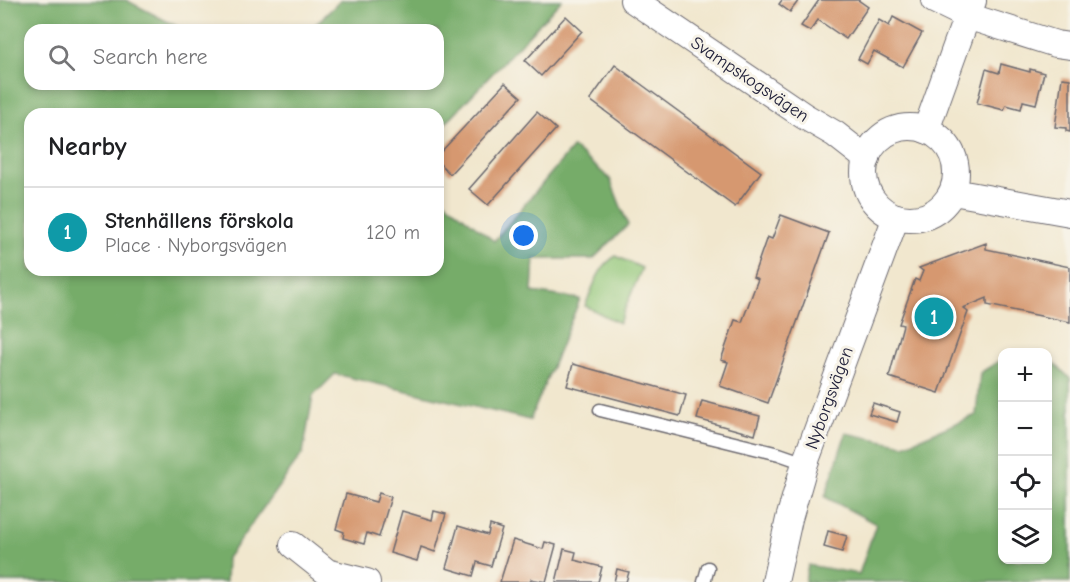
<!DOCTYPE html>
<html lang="en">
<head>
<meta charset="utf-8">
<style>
  :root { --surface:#fff; --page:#f6f6f6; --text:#202124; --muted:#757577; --line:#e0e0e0; --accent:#0f766e }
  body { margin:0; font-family:"Comic Neue",sans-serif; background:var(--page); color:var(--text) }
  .controls { position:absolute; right:18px; bottom:18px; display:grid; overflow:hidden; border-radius:12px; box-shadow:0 3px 9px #0003 }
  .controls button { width:54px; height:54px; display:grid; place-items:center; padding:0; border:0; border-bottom:2px solid var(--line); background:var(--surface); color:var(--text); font:30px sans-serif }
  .you { position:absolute; left:524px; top:236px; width:21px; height:21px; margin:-15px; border:4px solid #fff; border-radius:50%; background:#1a73e8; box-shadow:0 0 0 9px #1a73e833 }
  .badge { display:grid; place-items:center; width:39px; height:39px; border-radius:50%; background:var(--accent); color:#fff; font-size:20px; font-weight:700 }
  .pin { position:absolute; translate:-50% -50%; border:3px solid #fff; box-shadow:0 2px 6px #0006 }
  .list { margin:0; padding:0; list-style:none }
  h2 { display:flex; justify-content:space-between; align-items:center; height:78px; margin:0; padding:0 24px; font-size:26px }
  h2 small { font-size:20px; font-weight:400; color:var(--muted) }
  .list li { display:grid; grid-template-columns:39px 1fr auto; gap:18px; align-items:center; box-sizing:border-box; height:90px; padding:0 24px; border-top:2px solid var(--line) }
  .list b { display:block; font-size:22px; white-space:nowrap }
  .list p { margin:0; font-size:20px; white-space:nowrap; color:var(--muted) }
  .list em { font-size:20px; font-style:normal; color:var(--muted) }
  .icon { flex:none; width:33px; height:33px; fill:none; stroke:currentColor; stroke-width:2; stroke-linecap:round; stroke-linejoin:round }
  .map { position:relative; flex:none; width:1070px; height:582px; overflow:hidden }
  .search { position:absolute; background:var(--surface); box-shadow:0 3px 9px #0003; left:24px; top:24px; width:420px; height:66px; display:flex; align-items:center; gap:15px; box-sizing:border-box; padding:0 21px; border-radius:18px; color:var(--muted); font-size:22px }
  .panel { position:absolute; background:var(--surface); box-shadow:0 3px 9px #0003; left:24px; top:108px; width:420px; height:168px; border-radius:18px }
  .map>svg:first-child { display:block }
  .green { fill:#93c779; stroke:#5a745a; stroke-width:1.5 }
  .forest { fill:#76ac69; stroke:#4c6752; stroke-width:1.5 }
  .building { fill:#d69870 }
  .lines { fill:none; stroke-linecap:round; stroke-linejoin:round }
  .service-casing { stroke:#6a676e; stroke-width:15 }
  .minor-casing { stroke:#6a676e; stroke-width:28 }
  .service { stroke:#fff; stroke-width:12 }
  .minor { stroke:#fff; stroke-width:26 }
  .labels { text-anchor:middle; stroke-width:6; stroke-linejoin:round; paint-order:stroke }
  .street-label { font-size:18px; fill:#22223b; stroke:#f7f3e8 }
</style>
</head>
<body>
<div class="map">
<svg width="1070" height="582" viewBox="0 0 1070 582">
  <rect width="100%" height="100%" fill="#f7f3e8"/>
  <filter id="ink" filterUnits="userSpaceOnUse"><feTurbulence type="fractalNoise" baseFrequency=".0167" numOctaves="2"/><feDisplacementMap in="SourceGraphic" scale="12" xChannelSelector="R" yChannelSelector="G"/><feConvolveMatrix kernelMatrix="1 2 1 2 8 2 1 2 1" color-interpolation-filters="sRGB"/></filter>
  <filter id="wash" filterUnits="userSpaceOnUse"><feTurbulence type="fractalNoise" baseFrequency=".008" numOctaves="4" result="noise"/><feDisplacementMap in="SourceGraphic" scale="24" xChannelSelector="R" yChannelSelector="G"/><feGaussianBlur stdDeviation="1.35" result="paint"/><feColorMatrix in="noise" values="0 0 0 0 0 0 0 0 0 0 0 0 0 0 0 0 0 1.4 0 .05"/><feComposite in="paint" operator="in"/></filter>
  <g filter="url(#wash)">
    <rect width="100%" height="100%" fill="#f1e7ce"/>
    <!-- green -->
    <path class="green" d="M616,256L642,268L619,323L585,306C593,288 598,266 616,256Z"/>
    <!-- forest -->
    <g class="forest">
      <polygon points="0,0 126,0 184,30 30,30 30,84 438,84 438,30 310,30 341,0 562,0 438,131 438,114 30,114 30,270 438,270 438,196 494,241 573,147 610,179 628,225 593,259 534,259 532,292 580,299 530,420 335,374 313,396 303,453 227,558 226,582 0,582"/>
      <polygon points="1048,358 1070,378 1070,582 805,582 808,565 859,574 876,524 825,497 846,433 904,445 976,415 980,373 1002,359 1002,560 1048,560"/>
    </g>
    <g id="blocks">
      <!-- building -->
      <g class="building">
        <polygon points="782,0 799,0 790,12 779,4"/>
        <polygon points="819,0 858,0 868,7 846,39 818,20 810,31 801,26"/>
        <polygon points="566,16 582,31 541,76 525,61"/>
        <polygon points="893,17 922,33 903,67 874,51 867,64 858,59 879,20 889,26"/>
        <polygon points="1001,64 1030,72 1030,69 1044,73 1036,104 1023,101 1021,109 1006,105 1004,110 977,103 986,69 999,73"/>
        <polygon points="615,65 761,172 735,207 590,100"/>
        <polygon points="1062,78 1070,79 1070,132 1066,131 1066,128 1055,127"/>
        <polygon points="505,83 521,97 450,174 438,162 438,155"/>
        <polygon points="537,112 556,129 488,205 469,189"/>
        <polygon points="781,215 829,233 768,403 720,386 728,362 721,360 735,320 742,322 758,279 753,277 767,237 772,239"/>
        <polygon points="986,243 986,249 1070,267 1070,322 987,305 987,298 963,308 968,312 939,393 889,377 903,325 899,324 915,279 919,281 923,271 919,268"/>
        <polygon points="573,364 686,395 680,416 567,386"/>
        <polygon points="702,401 760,416 755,435 697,419"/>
        <polygon points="873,403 900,412 897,422 869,414"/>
        <polygon points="379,493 391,497 379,537 367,533 364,544 343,538 344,532 336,529 346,494 376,502"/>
        <polygon points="402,511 432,520 434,511 446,514 435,552 421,547 417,561 390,553"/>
        <polygon points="490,525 502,529 491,566 477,562 473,576 446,568 458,526 488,535"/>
        <polygon points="828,531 847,536 842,552 824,547"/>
        <polygon points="513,540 543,549 545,542 556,545 546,582 531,579 530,582 500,582"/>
        <polygon points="564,549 576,552 574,560 602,567 598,582 556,582"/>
        <polygon points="617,569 629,572 626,582 614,582"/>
      </g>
    </g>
  </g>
  <g filter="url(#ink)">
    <use href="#blocks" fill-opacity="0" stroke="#6a676e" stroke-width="1.5"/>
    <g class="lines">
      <defs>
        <g id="service">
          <polyline points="600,410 779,454 805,463"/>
          <polyline points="704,582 708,568"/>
        </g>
        <g id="minor">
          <polyline points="633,0 804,116 835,134 867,159"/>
          <polyline points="934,0 967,16 973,1"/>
          <circle cx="910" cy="173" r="46"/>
          <polyline points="926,130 967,16 1056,44 1070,46"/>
          <polyline points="953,192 1070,213"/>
          <polyline points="293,545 327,572 367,582"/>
          <polyline points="775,582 789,519 805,463 896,217"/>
        </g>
      </defs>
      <!-- service casing -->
      <use href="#service" class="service-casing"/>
      <!-- minor casing -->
      <use href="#minor" class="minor-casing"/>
      <!-- service -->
      <use href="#service" class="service"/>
      <!-- minor -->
      <use href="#minor" class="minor"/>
    </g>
  </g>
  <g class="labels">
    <!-- street labels -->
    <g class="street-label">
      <text transform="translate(750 79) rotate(34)" y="6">Svampskogsvägen</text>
      <text transform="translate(829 398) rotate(-70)" y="6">Nyborgsvägen</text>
    </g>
  </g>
</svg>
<div class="controls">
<button>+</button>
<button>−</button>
<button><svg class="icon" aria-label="locate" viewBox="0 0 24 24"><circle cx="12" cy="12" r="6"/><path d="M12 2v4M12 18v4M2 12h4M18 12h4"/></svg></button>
<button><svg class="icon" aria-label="layers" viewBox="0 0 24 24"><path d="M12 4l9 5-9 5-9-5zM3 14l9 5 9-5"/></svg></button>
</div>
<div class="you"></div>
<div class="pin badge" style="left:934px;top:317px;background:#0f9aa8">1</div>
<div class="search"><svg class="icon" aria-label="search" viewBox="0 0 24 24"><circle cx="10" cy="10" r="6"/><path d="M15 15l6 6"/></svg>Search here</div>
<section class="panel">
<h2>Nearby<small></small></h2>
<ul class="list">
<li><span class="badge" style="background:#0f9aa8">1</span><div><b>Stenhällens förskola</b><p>Place · Nyborgsvägen</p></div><em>120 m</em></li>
</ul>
</section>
</div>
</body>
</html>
